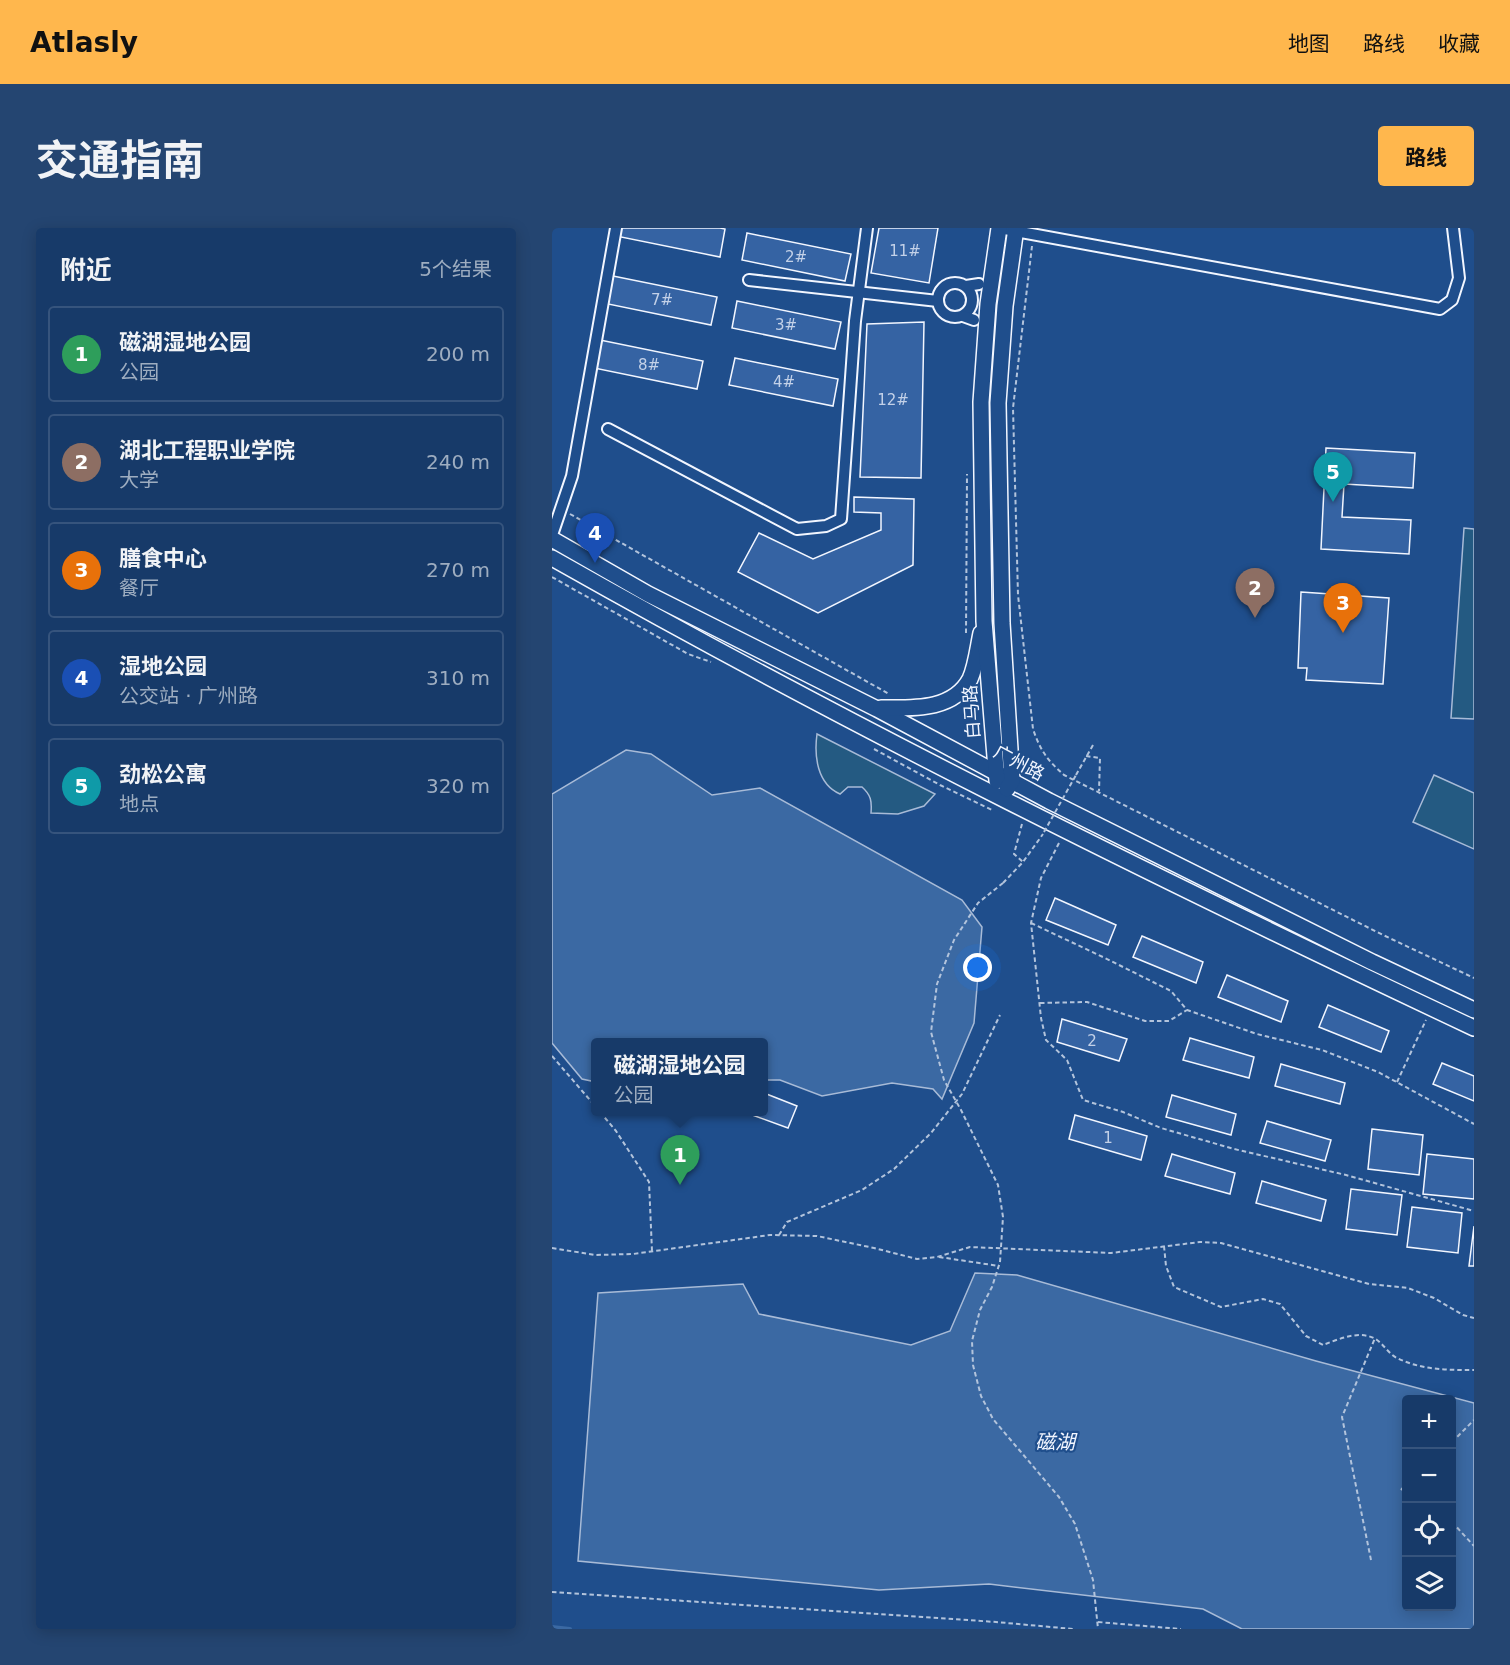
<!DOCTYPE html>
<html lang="zh">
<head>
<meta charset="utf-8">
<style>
  :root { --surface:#173a69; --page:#244571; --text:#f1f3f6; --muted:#9eadc0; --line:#36547d; --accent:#ffb74d }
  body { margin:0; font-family:"DejaVu Sans","Noto Sans SC",sans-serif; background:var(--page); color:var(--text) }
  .controls { position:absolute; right:18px; bottom:18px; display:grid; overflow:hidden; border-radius:6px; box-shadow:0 3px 15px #0003 }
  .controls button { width:54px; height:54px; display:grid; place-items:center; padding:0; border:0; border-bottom:2px solid var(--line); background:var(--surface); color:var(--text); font:30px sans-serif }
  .you { position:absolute; left:426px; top:740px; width:21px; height:21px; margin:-15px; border:4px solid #fff; border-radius:50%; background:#1a73e8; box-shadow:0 0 0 9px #1a73e833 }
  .badge { display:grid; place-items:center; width:39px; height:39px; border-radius:50%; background:var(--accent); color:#fff; font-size:20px; font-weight:700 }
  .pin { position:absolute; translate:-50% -50px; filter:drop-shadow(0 2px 3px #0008) }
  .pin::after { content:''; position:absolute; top:32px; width:21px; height:18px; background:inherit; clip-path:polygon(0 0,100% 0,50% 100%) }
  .popup { position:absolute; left:39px; top:810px; width:177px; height:78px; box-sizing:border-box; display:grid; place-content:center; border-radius:6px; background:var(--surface); filter:drop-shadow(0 2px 4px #0005); font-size:20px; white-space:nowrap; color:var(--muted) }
  .popup b { font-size:22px; color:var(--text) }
  .popup::after { content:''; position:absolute; left:50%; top:100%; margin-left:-12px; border:12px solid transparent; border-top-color:var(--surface) }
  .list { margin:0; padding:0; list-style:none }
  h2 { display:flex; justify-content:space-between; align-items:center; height:78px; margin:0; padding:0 24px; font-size:26px }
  h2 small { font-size:20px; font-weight:400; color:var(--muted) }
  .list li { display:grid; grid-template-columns:39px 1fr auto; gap:18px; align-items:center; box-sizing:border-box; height:96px; margin:0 12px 12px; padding:0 12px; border:2px solid var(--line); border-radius:6px }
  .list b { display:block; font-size:22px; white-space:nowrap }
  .list p { margin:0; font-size:20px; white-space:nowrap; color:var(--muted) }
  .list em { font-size:20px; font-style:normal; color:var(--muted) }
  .icon { flex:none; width:33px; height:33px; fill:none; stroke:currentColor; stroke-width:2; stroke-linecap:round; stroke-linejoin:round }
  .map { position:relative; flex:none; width:922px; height:1401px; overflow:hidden; border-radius:6px }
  header { display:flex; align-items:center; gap:36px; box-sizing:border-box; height:84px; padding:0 30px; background:var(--accent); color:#111 }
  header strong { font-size:28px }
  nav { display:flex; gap:33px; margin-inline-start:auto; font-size:21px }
  .intro { display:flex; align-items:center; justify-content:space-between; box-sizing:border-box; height:144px; padding:0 36px }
  h1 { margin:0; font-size:42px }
  .button { padding:15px 27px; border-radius:6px; background:var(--accent); color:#111; font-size:21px; font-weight:700 }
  main { display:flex; gap:36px; padding:0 36px }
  aside { flex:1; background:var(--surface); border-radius:6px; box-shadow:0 3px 15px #0003 }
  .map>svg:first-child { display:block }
  .green { fill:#245a82; stroke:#a8bbd7; stroke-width:1.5 }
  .water { fill:#3b69a3; stroke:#a8bbd7; stroke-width:1.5; fill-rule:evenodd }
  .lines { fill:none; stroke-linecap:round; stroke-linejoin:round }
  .stream { stroke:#3b69a3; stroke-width:4 }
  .building { fill:#3563a3; stroke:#f2f6ff; stroke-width:1.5 }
  .street-casing { stroke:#f2f6ff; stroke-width:14 }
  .secondary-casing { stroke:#f2f6ff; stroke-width:18 }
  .path { stroke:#b3c4dc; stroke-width:2; stroke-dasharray:4.5 3; stroke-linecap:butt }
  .street { stroke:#1f4e8c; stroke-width:10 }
  .secondary { stroke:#1f4e8c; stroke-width:15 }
  .path-bridge { stroke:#b3c4dc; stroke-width:2; stroke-dasharray:4.5 3; stroke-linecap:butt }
  .labels { text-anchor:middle; stroke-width:4.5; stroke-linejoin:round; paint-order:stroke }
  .number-label { font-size:15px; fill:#c3d1e8 }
  .street-label { font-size:18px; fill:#f2f6ff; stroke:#1f4e8c }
  .water-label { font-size:20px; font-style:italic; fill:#f2f6ff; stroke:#1f4e8c }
</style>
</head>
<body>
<header>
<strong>Atlasly</strong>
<nav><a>地图</a><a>路线</a><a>收藏</a></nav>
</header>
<div class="intro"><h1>交通指南</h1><a class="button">路线</a></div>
<main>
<aside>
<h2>附近<small>5个结果</small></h2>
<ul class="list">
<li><span class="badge" style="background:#2e9e5b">1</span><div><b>磁湖湿地公园</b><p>公园</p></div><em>200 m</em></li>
<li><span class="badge" style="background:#8d6e63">2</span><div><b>湖北工程职业学院</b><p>大学</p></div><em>240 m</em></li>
<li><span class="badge" style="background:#e8710a">3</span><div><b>膳食中心</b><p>餐厅</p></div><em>270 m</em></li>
<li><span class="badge" style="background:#1a4fb4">4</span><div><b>湿地公园</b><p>公交站 · 广州路</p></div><em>310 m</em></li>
<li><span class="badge" style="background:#0f9aa8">5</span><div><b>劲松公寓</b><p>地点</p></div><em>320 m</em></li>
</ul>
</aside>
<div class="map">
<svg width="922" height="1401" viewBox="0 0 922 1401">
  <rect width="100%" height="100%" fill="#1f4e8c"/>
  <!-- green -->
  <g class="green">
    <polygon points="912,300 922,301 922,491 899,490"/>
    <path d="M265,506L383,566L372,578L346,586L319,585C320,573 319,567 310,559H296L288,566C265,556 262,528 265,506Z"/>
    <polygon points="882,547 922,565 922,621 861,594"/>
  </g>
  <!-- water -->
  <g class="water">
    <polygon points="74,522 99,526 160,567 208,560 410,672 430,699 422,795 390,871 381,861 340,855 270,868 228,852 212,852 212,814 44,814 44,854 30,851 0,815 0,566"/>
    <path d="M423,1045L465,1047L764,1133L922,1175V1401H690L651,1381L437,1356L327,1362L26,1333L46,1065L191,1056L207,1086L359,1117L398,1103ZM854,1172H900V1378H854Z"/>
  </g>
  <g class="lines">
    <!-- stream -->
    <polyline class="stream" points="0,1399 18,1401"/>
  </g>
  <!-- building -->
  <g class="building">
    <polygon points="66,0 168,0 173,1 168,29 64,8"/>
    <polygon points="327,0 386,0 377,55 319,45"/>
    <polygon points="195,5 299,26 293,53 190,32"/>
    <polygon points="61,48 165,69 159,97 56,76"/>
    <polygon points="185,73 289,94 283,121 180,100"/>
    <polygon points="372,94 369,250 308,249 315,96"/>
    <polygon points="48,112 151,133 145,161 42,140"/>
    <polygon points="183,130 286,151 281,178 177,157"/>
    <polygon points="774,220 863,225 861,260 792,256 790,289 859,292 857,326 769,321"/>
    <polygon points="302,269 362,271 361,337 266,385 186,344 207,305 261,331 329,302 329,285 302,284"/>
    <polygon points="749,364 837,370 831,456 754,452 755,440 746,440"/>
    <polygon points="503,670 564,697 556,717 494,692"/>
    <polygon points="590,708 651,734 644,755 581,729"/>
    <polygon points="675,747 736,773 729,794 666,769"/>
    <polygon points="776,777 837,803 829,824 767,799"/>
    <polygon points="510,791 575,811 567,833 505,814"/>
    <polygon points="638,810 702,829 697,850 631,832"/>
    <polygon points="890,835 922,848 922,873 881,856"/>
    <polygon points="729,836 793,855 788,876 723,858"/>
    <polygon points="212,865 245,878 236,900 192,884 212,884"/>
    <polygon points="620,867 684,886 679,907 614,889"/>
    <polygon points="523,887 595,908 589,932 517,911"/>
    <polygon points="715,893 779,912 773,933 708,915"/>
    <polygon points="820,901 871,907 867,947 816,941"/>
    <polygon points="620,926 683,945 678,966 613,948"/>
    <polygon points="875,926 922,931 922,971 871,966"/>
    <polygon points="710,953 774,972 769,993 704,975"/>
    <polygon points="799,961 850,967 845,1007 794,1001"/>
    <polygon points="860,979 910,985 906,1025 855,1019"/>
    <polygon points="922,998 922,1038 917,1038"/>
  </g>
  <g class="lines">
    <defs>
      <g id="street">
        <polyline points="447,0 888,81 900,72 907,50 901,0"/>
        <polyline points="197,52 386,73"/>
        <circle cx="403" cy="72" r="17"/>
        <polyline points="414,58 427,56"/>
        <polyline points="411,88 422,92"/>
        <polyline points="56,201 245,301 274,298 289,291 303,93 315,0"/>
        <polyline points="0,307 20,248 64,0"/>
      </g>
      <g id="secondary">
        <polyline points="0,311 96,366 325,481 497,573 820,734 922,782"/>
        <path d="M0,330C300,500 610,653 922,800"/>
        <path d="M329,480C360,480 401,483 418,451C424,438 426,419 429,405"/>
        <polyline points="445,553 432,393 429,174 436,76 447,0"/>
        <polyline points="455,561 460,553 450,395 446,175 453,78 464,0"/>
      </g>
    </defs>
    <!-- street casing -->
    <use href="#street" class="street-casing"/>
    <!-- secondary casing -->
    <use href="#secondary" class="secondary-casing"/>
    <!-- path -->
    <g class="path">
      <path d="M480,18L461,180L466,367L481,501C488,522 495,532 512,547L831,707L922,750"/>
      <polyline points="18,286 337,466"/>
      <polyline points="0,349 136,426 159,434"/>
      <polyline points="414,405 415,246"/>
      <polyline points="322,521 388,557 440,582"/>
      <polyline points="534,528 548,530 547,563"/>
      <polyline points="524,547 541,517"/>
      <polyline points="470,596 462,626 471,634"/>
      <polyline points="507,615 489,650 479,695 489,790 494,812 515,832 531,872 571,884 609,900 682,921 794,947 922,983"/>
      <polyline points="451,655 471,634 491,606"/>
      <polyline points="479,695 553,730 619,763 635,782 705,806 770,822 826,844 922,896"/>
      <polyline points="488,775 535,774 593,793 617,793 635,782"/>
      <polyline points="0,828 44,879"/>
      <polyline points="845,854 874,792"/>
      <polyline points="48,884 64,903 97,954 100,1023"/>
      <polyline points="227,1007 235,994 310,962 342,941 379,905 410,866 448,787"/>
      <path d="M612,1018L614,1038L622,1059L669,1079L711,1071L728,1076L754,1108L771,1117C787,1111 809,1101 825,1112C832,1117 837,1126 845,1130C869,1142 895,1142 922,1142"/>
      <polyline points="0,1020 43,1027 81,1026 218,1007 265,1008 322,1020 365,1031 385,1029 418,1019 559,1025 648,1014 669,1015 817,1056 856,1060 882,1070 911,1087 922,1090"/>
      <polyline points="387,1029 447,1038"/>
      <polyline points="900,1214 922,1192"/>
      <polyline points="849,1262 854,1256"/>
      <polyline points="900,1294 922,1318"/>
      <polyline points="819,1332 790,1189 823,1110"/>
      <polyline points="0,1364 444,1394 521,1401"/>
      <polyline points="546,1394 629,1401"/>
    </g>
    <!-- street -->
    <use href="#street" class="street"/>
    <!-- secondary -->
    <use href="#secondary" class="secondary"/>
    <!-- path-bridge -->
    <g class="path-bridge">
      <polyline points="492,604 524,547"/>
      <polyline points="451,655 426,675 402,712 385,756 379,804 392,852 409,882 446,957 451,989 448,1034 440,1059 428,1082 420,1113 421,1137 429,1168 441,1191 507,1269 523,1296 541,1352 546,1401"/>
    </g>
  </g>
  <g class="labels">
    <!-- number labels -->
    <g class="number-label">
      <text x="353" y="28">11#</text>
      <text x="244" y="34">2#</text>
      <text x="110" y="77">7#</text>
      <text x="234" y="102">3#</text>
      <text x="97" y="142">8#</text>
      <text x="232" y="159">4#</text>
      <text x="341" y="177">12#</text>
      <text x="540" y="818">2</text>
      <text x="556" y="915">1</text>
    </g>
    <!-- street labels -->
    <g class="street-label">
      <text transform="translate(420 484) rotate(-94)" y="6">白马路</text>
      <text transform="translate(467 535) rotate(28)" y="6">广州路</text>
    </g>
    <!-- water labels -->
    <g class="water-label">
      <text x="503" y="1221">磁湖</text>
    </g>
  </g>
</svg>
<div class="controls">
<button>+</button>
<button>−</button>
<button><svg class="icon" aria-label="locate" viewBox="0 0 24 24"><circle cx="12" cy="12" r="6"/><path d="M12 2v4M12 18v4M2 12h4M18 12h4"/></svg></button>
<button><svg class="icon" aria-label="layers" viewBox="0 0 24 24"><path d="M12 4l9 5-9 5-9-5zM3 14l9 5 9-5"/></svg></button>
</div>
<div class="you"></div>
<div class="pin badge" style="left:128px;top:957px;background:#2e9e5b">1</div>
<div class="popup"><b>磁湖湿地公园</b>公园</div>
<div class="pin badge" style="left:703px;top:390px;background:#8d6e63">2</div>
<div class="pin badge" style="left:791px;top:405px;background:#e8710a">3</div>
<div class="pin badge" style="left:43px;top:335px;background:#1a4fb4">4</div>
<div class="pin badge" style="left:781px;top:274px;background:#0f9aa8">5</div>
</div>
</main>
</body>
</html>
